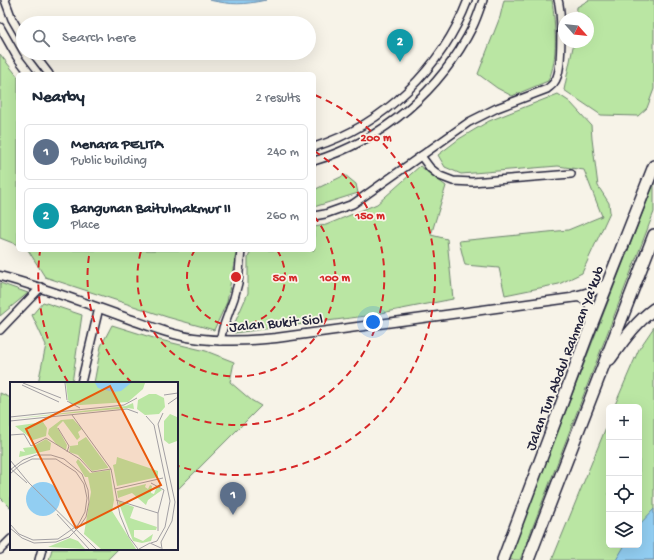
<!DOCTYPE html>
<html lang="en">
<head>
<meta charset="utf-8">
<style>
  :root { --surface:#fff; --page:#f2f2f3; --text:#1f2937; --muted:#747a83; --line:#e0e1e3; --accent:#d93025 }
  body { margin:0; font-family:"Gochi Hand",sans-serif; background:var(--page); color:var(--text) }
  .controls { position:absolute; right:12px; bottom:12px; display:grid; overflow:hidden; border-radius:6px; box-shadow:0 4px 16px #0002 }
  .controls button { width:36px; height:36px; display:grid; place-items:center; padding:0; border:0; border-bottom:1px solid var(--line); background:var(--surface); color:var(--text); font:20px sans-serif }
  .compass { position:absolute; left:558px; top:12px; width:36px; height:36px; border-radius:50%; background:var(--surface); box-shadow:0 4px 16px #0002; rotate:117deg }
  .you { position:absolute; left:373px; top:322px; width:14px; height:14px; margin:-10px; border:3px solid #fff; border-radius:50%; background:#1a73e8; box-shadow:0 0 0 6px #1a73e833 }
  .badge { display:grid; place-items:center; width:26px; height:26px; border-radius:50%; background:var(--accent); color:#fff; font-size:13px; font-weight:700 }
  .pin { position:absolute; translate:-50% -33px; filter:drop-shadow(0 1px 2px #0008) }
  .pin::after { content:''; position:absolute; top:21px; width:14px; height:12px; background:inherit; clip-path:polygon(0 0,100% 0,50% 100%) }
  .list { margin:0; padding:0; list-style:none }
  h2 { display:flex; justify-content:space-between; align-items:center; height:52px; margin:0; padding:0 16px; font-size:17px }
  h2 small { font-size:13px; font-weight:400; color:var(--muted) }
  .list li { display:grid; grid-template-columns:26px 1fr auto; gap:12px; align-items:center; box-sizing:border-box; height:56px; margin:0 8px 8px; padding:0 8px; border:1px solid var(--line); border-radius:6px }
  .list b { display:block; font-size:15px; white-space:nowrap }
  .list p { margin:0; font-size:13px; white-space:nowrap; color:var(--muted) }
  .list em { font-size:13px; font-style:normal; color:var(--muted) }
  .icon { flex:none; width:22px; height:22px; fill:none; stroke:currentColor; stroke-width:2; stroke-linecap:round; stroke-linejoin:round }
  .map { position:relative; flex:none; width:654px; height:560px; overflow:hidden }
  .search { position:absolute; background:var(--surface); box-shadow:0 4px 16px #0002; left:16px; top:16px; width:300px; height:44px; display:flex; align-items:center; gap:10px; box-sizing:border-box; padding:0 14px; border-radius:22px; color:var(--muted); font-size:15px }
  .panel { position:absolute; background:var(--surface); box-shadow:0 4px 16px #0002; left:16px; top:72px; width:300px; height:180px; border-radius:6px }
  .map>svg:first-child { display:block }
  .green { fill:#bae6a3; stroke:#6e846f }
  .water { fill:#92cef2; stroke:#6589a9 }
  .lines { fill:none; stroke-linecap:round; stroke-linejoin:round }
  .minor-casing { stroke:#22223b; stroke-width:10 }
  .tertiary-casing { stroke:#22223b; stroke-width:11 }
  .primary-casing { stroke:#22223b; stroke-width:14 }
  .minor { stroke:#f7f3e8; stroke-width:7 }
  .tertiary { stroke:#f7f3e8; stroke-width:8 }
  .primary { stroke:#f7f3e8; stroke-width:11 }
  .ring { fill:none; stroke:#d62828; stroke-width:2; stroke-dasharray:7 5 }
  .labels { text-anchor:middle; stroke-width:3.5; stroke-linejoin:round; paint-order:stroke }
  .street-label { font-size:15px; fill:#22223b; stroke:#f7f3e8 }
  .inset-road { fill:none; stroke:#a29fa3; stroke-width:1 }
  .view { fill:#e8590c; fill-opacity:0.15; stroke:#e8590c; stroke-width:2 }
  .inset-edge { fill:none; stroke:#22223b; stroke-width:2 }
  .centre { fill:#d62828; stroke:#f7f3e8; stroke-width:2 }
  .ring-label { font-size:12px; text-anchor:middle; font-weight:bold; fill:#d62828; stroke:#f7f3e8; stroke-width:3.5; stroke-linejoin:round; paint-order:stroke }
</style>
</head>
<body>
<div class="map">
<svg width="654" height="560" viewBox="0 0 654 560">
  <rect width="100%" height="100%" fill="#f7f3e8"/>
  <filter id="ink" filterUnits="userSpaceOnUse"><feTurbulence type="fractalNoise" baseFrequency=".025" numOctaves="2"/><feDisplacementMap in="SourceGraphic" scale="8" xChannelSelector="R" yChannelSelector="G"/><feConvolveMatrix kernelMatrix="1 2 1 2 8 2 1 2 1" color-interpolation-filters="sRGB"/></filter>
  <g filter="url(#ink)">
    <!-- green -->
    <g class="green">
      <path d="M504,0H552C555,24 559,59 548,81L512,96L497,88L478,74L500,17Z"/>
      <polygon points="589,0 654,0 654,89 647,108 638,116 601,115 564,90 574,42 588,42 588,18 576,18 577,7"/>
      <polygon points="0,54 18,77 18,245 0,238"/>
      <polygon points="558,94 570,102 591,125 592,139 598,186 609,203 610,212 582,273 559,284 505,295 499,268 465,265 459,241 568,230 602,216 584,170 558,166 461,174 445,167 438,155 459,139 489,121"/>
      <polygon points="420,166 446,186 431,235 447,239 453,299 366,316 234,333 233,327 248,293 248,258 251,250 314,250 314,227 326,225 377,204"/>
      <polygon points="345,175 356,184 358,193 314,207 314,187 316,189"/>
      <polygon points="654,183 654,212 520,560 508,560"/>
      <polygon points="28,250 239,250 235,258 227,302 214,330 167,317 45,277"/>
      <polygon points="0,283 28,293 0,316"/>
      <polygon points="43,302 82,315 72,383 38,383 46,345 32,315"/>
      <polygon points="112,325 160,340 206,351 234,362 230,382 251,400 261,406 177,490 177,383 94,383 101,346"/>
      <polygon points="654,327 654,560 552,560 609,420 609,545 639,545 639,407 614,407 639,349"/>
      <polygon points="0,393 11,398 11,508 0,497"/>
      <polygon points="52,549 118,549 107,560 49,560"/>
    </g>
    <!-- water -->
    <g class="water">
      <path d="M209,0H266C242,5 233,5 209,0Z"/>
      <polygon points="654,509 654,560 616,560 625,545 639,545 639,525"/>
    </g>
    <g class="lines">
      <defs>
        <g id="minor">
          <polyline points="5,0 12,19 23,38"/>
          <polyline points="0,27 17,57 30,74"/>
          <polyline points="33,53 49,74"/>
          <path d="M314,147C384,125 442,68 468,0"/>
          <polyline points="421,156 430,168 440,176 453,181 472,182 571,174"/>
          <path d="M314,161C383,140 441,90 473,26C477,18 480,8 483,0"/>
          <path d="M314,216L325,214L353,204L469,122L497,108L547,89C552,85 555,83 557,77C562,65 562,14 558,0"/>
          <polyline points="0,330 41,287"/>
          <polyline points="220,341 223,328 234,298 238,283 241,250"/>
          <polyline points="81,383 99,308"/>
          <polyline points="0,550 11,539"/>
          <polyline points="39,560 42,549"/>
        </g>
        <g id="tertiary">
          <path d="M0,276C42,287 83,302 124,317C147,325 170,335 194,338C221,342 248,341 276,338L578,297C591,301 592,308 590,321"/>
          <path d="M574,296C586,293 600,291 608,281"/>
        </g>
        <g id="primary">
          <path d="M610,359C623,341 636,322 654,309"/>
          <polyline points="503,560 587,336 654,166"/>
          <polyline points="528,560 654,235"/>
        </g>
      </defs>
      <!-- minor casing -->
      <use href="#minor" class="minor-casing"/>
      <!-- tertiary casing -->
      <use href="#tertiary" class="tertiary-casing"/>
      <!-- primary casing -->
      <use href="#primary" class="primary-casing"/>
      <!-- minor -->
      <use href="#minor" class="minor"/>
      <!-- tertiary -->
      <use href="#tertiary" class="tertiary"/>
      <!-- primary -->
      <use href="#primary" class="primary"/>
    </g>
  </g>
  <!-- distance rings -->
  <g class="ring">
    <path d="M277 250A49 49 0 1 1 195 250"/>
    <path d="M314 216A99 99 0 1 1 141 251"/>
    <path d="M132 383A148 148 0 0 1 90 250M314 151A148 148 0 0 1 178 413"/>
    <path d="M68 382A198 198 0 0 1 40 251M315 95A198 198 0 0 1 178 466"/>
  </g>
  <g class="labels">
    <!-- street labels -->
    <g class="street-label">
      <text transform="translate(276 322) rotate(-5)" y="5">Jalan Bukit Siol</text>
      <text transform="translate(564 358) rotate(-69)" y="5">Jalan Tun Abdul Rahman Ya'kub</text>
    </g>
  </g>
  <!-- overview -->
  <g transform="translate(10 382)">
    <rect width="168" height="168" fill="#f7f3e8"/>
    <path d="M56,1H135L133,7L118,20L70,23L61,22L58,18ZM139,12H146L154,16L155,25L149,32L135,33L127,27L128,18ZM123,21L124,27L118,26L0,37L116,24ZM160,32L167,35L168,33V61L167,59L159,62L154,58V39ZM63,37L72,47L68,50L70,55L67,58L53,39L47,45L57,63L56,68L47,63L38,52L39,47L51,38ZM33,40L37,46L36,54L23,58L5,44ZM76,55L98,85V86L82,89L68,73L59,70L60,64L68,63V60ZM36,57L41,61L40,68L9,75L10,69L15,70L13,66L22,65ZM107,75L148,89V95L107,104L103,83L106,82ZM68,77L80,91L100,88L104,118L102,129L126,167H91L74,152L81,110L78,95H75L66,80ZM136,102L135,105L138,107L140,103L142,104L141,111L144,112L147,104L152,108L138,118L136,123L122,111L108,116L107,109ZM108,119L124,125L120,136L147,145L146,148H124V155L133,159L143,152L141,159L132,161L123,159ZM60,156L68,159L75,167L38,165Z" fill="#bae6a3"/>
    <path d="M85,1H121L111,9L103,10L88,6ZM16 117a17 17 0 1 1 34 0a17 17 0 1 1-34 0Z" fill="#92cef2"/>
    <path class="inset-road" d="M13,1L51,16M55,1L57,18M12,3L49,20M154,13L168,11M57,19L70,26M158,22L168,15M62,33L101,87L110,133L119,155L128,167M136,34L144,43L160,119L155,145L147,159L141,161M0,35L114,23L127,16M0,39L117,27L128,31M48,46L59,64L57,70M0,53L14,52L21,64L36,56L70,77L82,90L101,87M0,78L19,101L86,167M0,86L17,101M0,88L13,78L26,73H41L54,77L72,92L78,108L79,120L76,135L69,145L59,155L46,160L24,161L12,156L0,146M0,92L10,83L22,77H46L66,90L74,102L77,116L75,130L68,143L48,157L23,158L9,152L0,142M141,101L154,108L148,131V149M105,107L153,96M106,118L148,131M47,132L79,167M129,167L140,161L151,166M152,167L151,160L162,139L165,120L148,42L153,31"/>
    <path class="view" d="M100,4L151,103L66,146L16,47Z"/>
    <rect width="168" height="168" class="inset-edge"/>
  </g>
  <circle cx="236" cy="277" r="6" class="centre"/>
  <g class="ring-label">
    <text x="376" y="141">200 m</text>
    <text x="370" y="219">150 m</text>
    <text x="285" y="281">50 m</text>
    <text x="335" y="281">100 m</text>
  </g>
</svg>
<div class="controls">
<button>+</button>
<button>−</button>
<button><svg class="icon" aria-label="locate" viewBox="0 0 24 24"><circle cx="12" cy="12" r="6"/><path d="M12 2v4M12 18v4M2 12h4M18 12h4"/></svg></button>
<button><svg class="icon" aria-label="layers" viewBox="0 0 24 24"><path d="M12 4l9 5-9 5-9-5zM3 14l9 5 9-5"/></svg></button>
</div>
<svg class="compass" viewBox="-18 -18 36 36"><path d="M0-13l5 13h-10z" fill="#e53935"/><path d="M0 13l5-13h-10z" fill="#747a83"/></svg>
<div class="you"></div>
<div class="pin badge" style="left:233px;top:515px;background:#5c6f8a">1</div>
<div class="pin badge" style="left:400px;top:62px;background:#0f9aa8">2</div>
<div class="search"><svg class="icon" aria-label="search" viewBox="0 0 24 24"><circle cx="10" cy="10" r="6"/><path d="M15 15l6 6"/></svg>Search here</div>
<section class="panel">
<h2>Nearby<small>2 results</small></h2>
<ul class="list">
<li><span class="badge" style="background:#5c6f8a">1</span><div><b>Menara PELITA</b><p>Public building</p></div><em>240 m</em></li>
<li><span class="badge" style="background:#0f9aa8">2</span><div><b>Bangunan Baitulmakmur II</b><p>Place</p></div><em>260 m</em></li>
</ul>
</section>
</div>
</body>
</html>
